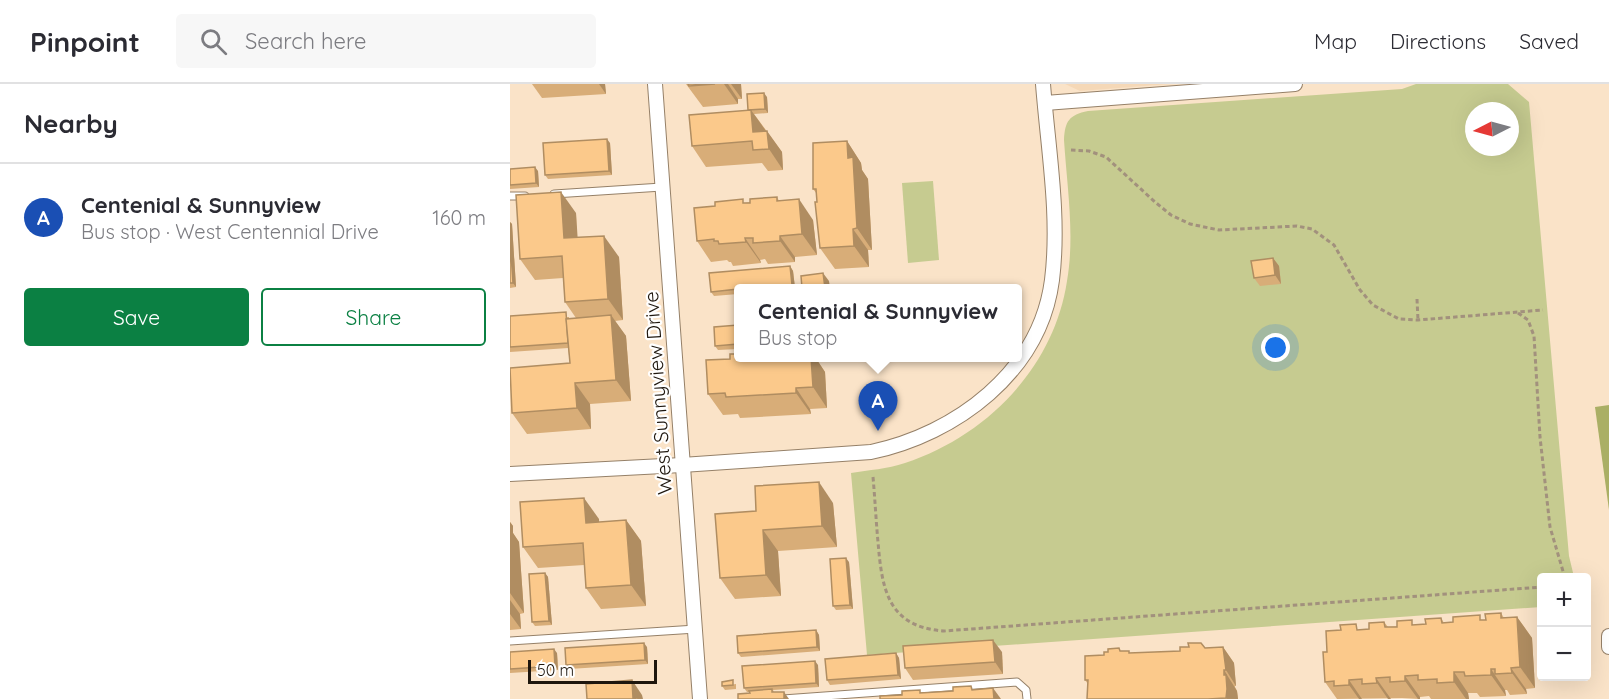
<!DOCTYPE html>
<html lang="en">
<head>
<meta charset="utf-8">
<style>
  :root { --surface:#fff; --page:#f7f7f7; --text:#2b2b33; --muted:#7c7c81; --line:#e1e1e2; --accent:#0b8043 }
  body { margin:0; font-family:Quicksand,sans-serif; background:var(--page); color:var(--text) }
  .controls { position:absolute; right:18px; bottom:18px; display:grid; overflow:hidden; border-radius:6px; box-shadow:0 6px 24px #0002 }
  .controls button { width:54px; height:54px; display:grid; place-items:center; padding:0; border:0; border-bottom:2px solid var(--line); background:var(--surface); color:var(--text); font:30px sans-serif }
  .compass { position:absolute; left:955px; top:18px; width:54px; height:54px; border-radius:50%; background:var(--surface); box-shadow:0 6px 24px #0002; rotate:264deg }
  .scale { position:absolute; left:18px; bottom:15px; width:129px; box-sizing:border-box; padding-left:6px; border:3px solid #1e160d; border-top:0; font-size:16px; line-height:21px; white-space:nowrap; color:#1e160d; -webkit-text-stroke:4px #fff; paint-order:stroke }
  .you { position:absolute; left:766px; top:264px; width:21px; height:21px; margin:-15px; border:4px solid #fff; border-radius:50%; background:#1a73e8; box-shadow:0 0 0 9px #1a73e833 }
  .badge { display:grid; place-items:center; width:39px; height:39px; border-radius:50%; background:var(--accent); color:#fff; font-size:20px; font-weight:700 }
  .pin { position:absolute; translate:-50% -50px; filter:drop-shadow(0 2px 3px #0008) }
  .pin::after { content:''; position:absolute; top:32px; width:21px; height:18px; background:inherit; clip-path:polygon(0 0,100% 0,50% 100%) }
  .popup { position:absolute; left:224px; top:200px; width:288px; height:78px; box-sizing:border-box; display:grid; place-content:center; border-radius:6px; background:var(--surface); filter:drop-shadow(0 2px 4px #0005); font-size:20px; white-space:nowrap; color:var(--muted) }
  .popup b { font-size:22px; color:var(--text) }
  .popup::after { content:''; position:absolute; left:50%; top:100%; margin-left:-12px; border:12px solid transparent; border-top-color:var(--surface) }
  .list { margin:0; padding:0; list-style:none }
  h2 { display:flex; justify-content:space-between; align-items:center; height:78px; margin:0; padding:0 24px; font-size:26px }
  h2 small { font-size:20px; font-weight:400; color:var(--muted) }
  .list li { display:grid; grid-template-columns:39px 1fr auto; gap:18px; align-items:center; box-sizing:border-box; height:108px; padding:0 24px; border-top:2px solid var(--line) }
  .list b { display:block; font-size:22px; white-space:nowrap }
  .list p { margin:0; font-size:20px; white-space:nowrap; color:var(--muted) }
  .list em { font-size:20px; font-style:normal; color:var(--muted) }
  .actions { display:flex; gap:12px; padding:18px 24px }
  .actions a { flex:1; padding:14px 0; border:2px solid var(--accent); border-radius:6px; text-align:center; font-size:21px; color:var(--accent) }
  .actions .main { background:var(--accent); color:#fff }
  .icon { flex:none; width:33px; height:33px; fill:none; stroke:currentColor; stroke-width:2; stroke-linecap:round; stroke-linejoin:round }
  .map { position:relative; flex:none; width:1099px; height:615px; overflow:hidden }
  header { display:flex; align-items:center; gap:36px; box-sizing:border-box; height:84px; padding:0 30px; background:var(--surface); border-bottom:2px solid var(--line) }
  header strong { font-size:28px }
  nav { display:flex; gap:33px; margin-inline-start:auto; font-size:21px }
  .search { width:420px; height:54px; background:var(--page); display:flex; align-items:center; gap:15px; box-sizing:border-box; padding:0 21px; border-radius:6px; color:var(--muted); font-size:22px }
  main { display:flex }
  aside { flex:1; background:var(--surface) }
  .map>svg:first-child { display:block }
  .built { fill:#f5d8b7 }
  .green { fill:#c6cb90; fill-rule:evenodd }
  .forest { fill:#aaaf65 }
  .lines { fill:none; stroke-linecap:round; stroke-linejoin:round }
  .lane-casing { stroke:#958068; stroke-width:9 }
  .street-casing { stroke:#958068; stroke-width:16 }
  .path { stroke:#a2917d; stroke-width:3; stroke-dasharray:4.5 3; stroke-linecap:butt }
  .lane { stroke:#fff; stroke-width:7 }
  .street { stroke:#fff; stroke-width:14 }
  .wall { fill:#d8ad78 }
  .shaded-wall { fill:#b08d61 }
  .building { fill:#fbc98b; stroke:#b08d61; stroke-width:1.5 }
  .labels { text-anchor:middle; stroke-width:4.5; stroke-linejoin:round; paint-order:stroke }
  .street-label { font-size:20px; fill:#1e160d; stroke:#fff }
</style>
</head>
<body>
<header>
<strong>Pinpoint</strong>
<div class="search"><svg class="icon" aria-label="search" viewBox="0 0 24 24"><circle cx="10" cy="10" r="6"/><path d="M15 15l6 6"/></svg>Search here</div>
<nav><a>Map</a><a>Directions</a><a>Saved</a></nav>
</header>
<main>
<aside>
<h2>Nearby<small></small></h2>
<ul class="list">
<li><span class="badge" style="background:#1a4fb4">A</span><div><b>Centenial &amp; Sunnyview</b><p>Bus stop · West Centennial Drive</p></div><em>160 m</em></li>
</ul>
<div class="actions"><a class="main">Save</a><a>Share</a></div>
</aside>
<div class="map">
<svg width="1099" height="615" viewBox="0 0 1099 615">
  <rect width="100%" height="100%" fill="#fae3c8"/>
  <!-- built -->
  <polygon class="built" points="555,0 660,0 570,7"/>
  <!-- green -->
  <g class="green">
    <path d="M906,0H998L1019,18L1059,472L1064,493L1032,494L1031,523L357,571L341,389C359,386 377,385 395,379C476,352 544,284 557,197C565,151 557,103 554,56C555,37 559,31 578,27L892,5ZM964,27H1000V63H964Z"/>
    <polygon points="423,97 429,176 398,179 392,99"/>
  </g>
  <!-- forest -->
  <polygon class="forest" points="1099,321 1099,426 1085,323"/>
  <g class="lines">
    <defs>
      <g id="lane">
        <polyline points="44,110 152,103"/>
        <polyline points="0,112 15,112"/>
        <polyline points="0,557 186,545"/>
        <polyline points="273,615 507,598 516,606 517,615"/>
      </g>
      <g id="street">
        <polyline points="145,0 190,615"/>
        <polyline points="535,19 785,0"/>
        <path d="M0,390L172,381L361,368C446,350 530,288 542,196C550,132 538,65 533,0"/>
        <polyline points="1099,552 1099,563"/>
      </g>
    </defs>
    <!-- lane casing -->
    <use href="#lane" class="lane-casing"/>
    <!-- street casing -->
    <use href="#street" class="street-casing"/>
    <!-- path -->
    <g class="path">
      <polyline points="561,66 579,67 596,73 645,118 661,131 680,140 709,146 787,142 802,145 824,161 850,206 863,221 889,235 908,236 1033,226"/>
      <polyline points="907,215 908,236"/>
      <polyline points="1008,229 1018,236 1024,252 1030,353 1040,443 1055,494"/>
      <path d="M363,393C365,415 366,437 368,458C372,506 378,543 434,547L1032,503"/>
    </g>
    <!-- lane -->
    <use href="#lane" class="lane"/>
    <!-- street -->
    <use href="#street" class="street"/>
  </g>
  <!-- wall -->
  <g class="wall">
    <polygon points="22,0 95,0 96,10 32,14"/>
    <polygon points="176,0 231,0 232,15 228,15 228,20 193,23"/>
    <polygon points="257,13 258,29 244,30 272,68 273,86 258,87 252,79 196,83 182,62"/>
    <polygon points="337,57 351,79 352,86 358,95 362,166 358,166 359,183 325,185 310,164 307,110 303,105"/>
    <polygon points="100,59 102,91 38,95 35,91"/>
    <polygon points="0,85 28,87 29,103 0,105"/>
    <polygon points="267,113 269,117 303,136 307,171 285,173 285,178 258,180 255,175 250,176 251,179 223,182 221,178 219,178 217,176 201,178 187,157 235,119"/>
    <polygon points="66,129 67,153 109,173 113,236 105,237 116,252 121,317 80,320 81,345 17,350 2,329 60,279 58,264 0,268 0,232 59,233 59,234 66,234 55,218 53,194 25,196 10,175"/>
    <polygon points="0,138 2,140 6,203 0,204"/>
    <polygon points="763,174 769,182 771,200 750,202 744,194"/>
    <polygon points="280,182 283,187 285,204 228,204 228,210 204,212 201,208"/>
    <polygon points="228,241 228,265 208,266 205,262"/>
    <polygon points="228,273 305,273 315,288 317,324 300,325 301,330 230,334 228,330 213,331 198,310 220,275"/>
    <polygon points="323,419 327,463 268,467 271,512 225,515 210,494 246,427"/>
    <polygon points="89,435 89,438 116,436 131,457 136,522 91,525 76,504 74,481 28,484 13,463"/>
    <polygon points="0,438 3,442 3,449 9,458 14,529 10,530 11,545 0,546"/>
    <polygon points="339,478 343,525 326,526 323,522"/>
    <polygon points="35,489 38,493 42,541 25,542 22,538"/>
    <polygon points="991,529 994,534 1007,533 1022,554 1025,604 1016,605 1017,610 1000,611 997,606 995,606 996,612 970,613 967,609 958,609 959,615 921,615 919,612 910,613 910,615 892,614 827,615 815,598 817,568 850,545 859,545 874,538 878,543 916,540 931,534 934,539 976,536"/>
    <polygon points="306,546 309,551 310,567 231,573 228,569"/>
    <polygon points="137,563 138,580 59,585 56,581"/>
    <polygon points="713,563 724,579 726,602 725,602 725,603 727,607 728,615 577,615 578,600 575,596 611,567 620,569 670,567"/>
    <polygon points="0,568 47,569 48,586 0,589"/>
    <polygon points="492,568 493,590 403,596 395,584"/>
    <polygon points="386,569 389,574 391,595 320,601 317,596"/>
    <polygon points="308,581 309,603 263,606 264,608 240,609 239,608 237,608 234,604"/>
    <polygon points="226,600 226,605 215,606 212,602"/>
  </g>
  <!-- shaded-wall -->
  <g class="shaded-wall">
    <polygon points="89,0 95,0 96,10"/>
    <polygon points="214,0 218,0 228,15 228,20"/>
    <polygon points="221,0 231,0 232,15"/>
    <polygon points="254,9 257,13 258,29 255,25"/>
    <polygon points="241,26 256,47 243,48"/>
    <polygon points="257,47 272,68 273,86 259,65"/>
    <polygon points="97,55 100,59 102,91 99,87"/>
    <polygon points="337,57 351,79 352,86 358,95 362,166 347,144 338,74"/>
    <polygon points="25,83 28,87 29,103 26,99"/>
    <polygon points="51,108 66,129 69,175 54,154"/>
    <polygon points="289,115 303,136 307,171 292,150"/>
    <polygon points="0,138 2,140 6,203 3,199 0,155"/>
    <polygon points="343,145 358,166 359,183 344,162"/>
    <polygon points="94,152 109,173 113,236 98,215"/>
    <polygon points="270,152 285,173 285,178 270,157"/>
    <polygon points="235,154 250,176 251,179 236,158"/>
    <polygon points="763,174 769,182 771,200 765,191"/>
    <polygon points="280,182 283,187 285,204 282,201"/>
    <polygon points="313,189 319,197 320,204 315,204"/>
    <polygon points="101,231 116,252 121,317 106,296"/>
    <polygon points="301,273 305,273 315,288 317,324 303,303"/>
    <polygon points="65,299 80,320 81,345 67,324"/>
    <polygon points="286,304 300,325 301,330 286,309"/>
    <polygon points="309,398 323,419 327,463 312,442"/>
    <polygon points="74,414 89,435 90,460 76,439"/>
    <polygon points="116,436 131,457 136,522 121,501"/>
    <polygon points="0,438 3,442 3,449 9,458 14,529 0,509"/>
    <polygon points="253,446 268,467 271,512 256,491"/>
    <polygon points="336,474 339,478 343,525 340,521"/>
    <polygon points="35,489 38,493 42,541 39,537"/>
    <polygon points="0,516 10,530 11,545 0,530"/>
    <polygon points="1007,533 1022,554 1025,604 1010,583"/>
    <polygon points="306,546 309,551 310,567 307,563"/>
    <polygon points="483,556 492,568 493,590 485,578"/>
    <polygon points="134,559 137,563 138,580 135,576"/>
    <polygon points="713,563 724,579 726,602 716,586"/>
    <polygon points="44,565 47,569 48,586 45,582"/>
    <polygon points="386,569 389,574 391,595 388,591"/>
    <polygon points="305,577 308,581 309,603 306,599"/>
    <polygon points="1001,584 1016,605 1017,610 1002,589"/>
    <polygon points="981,585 995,606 996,612 981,591"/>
    <polygon points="714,586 727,607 728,615 717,615 716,614"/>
    <polygon points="944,588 958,609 959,615 956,615 944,598"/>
    <polygon points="895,592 910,613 910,615 908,615 895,597"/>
    <polygon points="866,594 881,615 878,615 867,599"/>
    <polygon points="122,596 132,611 133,615 124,615 123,614"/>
    <polygon points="839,596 852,615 849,615 839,601"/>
    <polygon points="483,604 491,615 484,615"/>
    <polygon points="274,608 279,615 274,615"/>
  </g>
  <!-- building -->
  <g class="building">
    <polygon points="178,0 205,0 179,2"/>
    <polygon points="254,9 255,25 238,26 237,10"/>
    <polygon points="241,26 243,48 257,47 259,65 243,66 242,57 182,62 179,31"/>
    <polygon points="97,55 99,87 35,91 33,59"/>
    <polygon points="337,57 338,74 343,73 347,144 343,145 344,162 310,164 305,118 307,118 306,105 303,105 303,59"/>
    <polygon points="25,83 26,99 0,101 0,85"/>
    <polygon points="51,108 54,154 94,152 98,215 55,218 52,172 10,175 6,111"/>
    <polygon points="267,113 267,117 289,115 292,150 270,152 270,157 243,159 243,154 235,154 236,158 209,160 208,157 204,157 204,155 187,157 184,124 205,122 205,118 233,115 233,119 240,119 240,115"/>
    <polygon points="0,155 3,199 0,199"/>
    <polygon points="763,174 765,191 744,194 741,177"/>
    <polygon points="280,182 282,201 228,204 228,205 201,208 199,189"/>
    <polygon points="313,189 315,204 292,204 291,192"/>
    <polygon points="56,228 58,259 0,263 0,232"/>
    <polygon points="101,231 106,296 65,299 67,324 2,329 0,284 60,279 56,235"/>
    <polygon points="228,241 228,260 205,262 204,243"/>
    <polygon points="220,270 228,270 228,273 301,273 303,303 286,304 286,309 216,313 215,309 198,310 196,276 220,275"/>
    <polygon points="309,398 312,442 253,446 256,491 210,494 205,430 246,427 245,402"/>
    <polygon points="74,414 76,439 116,436 121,501 76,504 73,459 13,463 10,418"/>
    <polygon points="336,474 340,521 323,522 320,475"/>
    <polygon points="35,489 39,537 22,538 19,490"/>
    <polygon points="991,529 991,534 1007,533 1010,583 1001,584 1002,589 985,590 985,585 981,585 981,591 955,592 954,588 944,588 944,598 927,599 927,595 908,596 908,591 895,592 895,597 880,598 880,593 866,594 867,599 852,600 852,595 839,596 839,601 824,602 824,597 815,598 813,568 817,568 816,547 831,546 830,541 846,540 847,546 859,545 859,539 874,538 875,543 887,543 887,537 902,536 902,541 916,540 915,535 931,534 932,539 943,538 943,533 970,531 970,536 976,536 975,530"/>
    <polygon points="306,546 307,563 228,569 227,552"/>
    <polygon points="483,556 485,578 395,584 393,562"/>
    <polygon points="134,559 135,576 56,581 55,564"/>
    <polygon points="678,559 691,559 695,564 713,563 716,586 714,586 714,591 716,591 717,605 716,614 698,615 577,615 578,596 575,596 575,572 594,571 594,568 598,568 598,565 609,564 610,567 619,567 619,569 670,567 670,563 679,563"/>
    <polygon points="44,565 45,582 0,585 0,568"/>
    <polygon points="386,569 388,591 317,596 315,575"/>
    <polygon points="305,577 306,599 234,604 232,582"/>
    <polygon points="122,596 123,614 128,613 128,615 77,615 76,600"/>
    <polygon points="223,596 223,601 212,602 212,598"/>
    <polygon points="461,602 462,606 483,604 484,615 486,615 370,615 370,612 392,611 392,607 410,606 410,609 443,607 443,603"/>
    <polygon points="262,605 262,608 274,608 274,615 228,615 228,610 240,609 239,607"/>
  </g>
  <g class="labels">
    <!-- street labels -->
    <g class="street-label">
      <text transform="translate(148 309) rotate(-94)" y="7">West Sunnyview Drive</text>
    </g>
  </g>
</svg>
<div class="controls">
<button>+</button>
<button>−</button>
</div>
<svg class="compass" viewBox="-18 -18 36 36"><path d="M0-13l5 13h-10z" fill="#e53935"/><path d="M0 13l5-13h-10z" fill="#7c7c81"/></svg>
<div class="scale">50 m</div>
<div class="you"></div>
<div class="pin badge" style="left:368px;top:347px;background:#1a4fb4">A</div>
<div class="popup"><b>Centenial &amp; Sunnyview</b>Bus stop</div>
</div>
</main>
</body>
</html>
